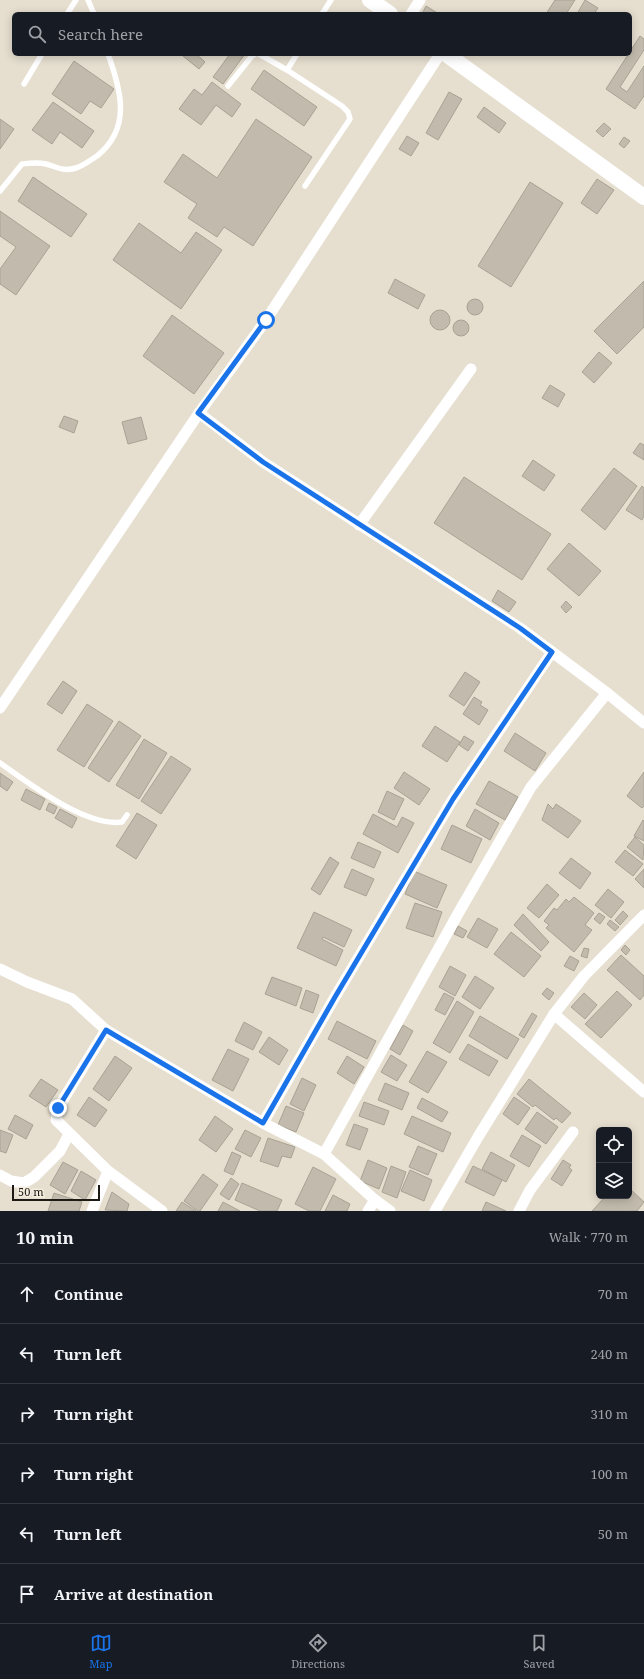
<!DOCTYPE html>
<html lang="en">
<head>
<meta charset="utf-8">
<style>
  :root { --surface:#171b24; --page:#242831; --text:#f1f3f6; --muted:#9ea1a6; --line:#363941; --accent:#1a73e8 }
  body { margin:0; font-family:"Noto Serif",serif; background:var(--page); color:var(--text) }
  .controls { position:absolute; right:12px; bottom:12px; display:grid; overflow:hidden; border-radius:6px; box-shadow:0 2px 10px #0003 }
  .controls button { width:36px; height:36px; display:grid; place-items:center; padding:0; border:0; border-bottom:1px solid var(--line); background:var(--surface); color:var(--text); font:20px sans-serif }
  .scale { position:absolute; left:12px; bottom:10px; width:88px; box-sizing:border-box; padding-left:4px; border:2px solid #1d1a15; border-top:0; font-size:11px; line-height:14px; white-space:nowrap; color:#1d1a15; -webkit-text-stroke:3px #f4ecdd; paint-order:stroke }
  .stop { position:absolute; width:12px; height:12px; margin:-9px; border:3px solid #1a73e8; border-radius:50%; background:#fff }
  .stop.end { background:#1a73e8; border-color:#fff; box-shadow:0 1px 4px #0008 }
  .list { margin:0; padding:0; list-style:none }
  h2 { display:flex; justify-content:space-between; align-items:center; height:52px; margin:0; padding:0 16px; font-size:17px }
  h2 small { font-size:13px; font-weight:400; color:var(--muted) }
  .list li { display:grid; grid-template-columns:26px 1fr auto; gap:12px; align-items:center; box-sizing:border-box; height:60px; padding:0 16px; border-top:1px solid var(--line) }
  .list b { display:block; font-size:15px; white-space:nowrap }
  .list em { font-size:13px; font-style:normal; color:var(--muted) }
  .icon { flex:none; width:22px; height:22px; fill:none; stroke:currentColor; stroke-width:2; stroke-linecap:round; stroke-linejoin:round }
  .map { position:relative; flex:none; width:644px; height:1211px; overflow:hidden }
  .search { position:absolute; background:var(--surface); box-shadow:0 2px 10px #0003; left:12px; right:12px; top:12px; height:44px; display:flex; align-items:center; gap:10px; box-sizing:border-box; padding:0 14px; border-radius:6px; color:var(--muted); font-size:15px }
  .sheet { height:412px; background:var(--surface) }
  nav { display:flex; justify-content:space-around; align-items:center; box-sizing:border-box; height:56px; border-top:1px solid var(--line); background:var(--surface); font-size:11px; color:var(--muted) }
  nav a { display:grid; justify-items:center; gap:2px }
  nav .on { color:var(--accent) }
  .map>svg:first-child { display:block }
  .building { fill:#c2bbad; stroke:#a9a294 }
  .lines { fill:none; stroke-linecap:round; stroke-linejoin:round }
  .lane { stroke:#fff; stroke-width:5.5 }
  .street { stroke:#fff; stroke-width:11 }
  .secondary { stroke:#fff; stroke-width:16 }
  .route { stroke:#1a73e8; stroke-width:5 }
</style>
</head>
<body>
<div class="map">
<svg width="644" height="1211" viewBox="0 0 644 1211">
  <rect width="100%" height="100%" fill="#e6dfd0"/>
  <!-- building -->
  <g class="building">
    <polygon points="555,0 575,0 566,14 546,14"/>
    <polygon points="585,0 598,8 594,14 577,14"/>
    <polygon points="426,6 439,14 422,14"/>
    <polygon points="640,36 644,39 644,50 620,87 627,92 644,66 644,96 635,109 606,89"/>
    <polygon points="184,54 196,54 205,62 199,69 183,56"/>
    <polygon points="230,54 245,54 223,84 213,77"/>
    <polygon points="74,61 114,89 101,108 90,101 81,114 52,94"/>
    <polygon points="264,70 317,107 304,126 251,89"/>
    <polygon points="212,82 241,104 232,117 216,105 201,125 179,109 194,89 202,95"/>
    <polygon points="449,92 462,99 438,140 426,133"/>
    <polygon points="53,102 94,131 82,148 60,132 52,144 32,130"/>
    <polygon points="484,107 506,123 499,133 477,117"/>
    <polygon points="0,119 14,129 0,149"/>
    <polygon points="256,119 312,157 253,246 224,227 217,237 188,218 197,204 164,182 183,154 217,178"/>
    <polygon points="604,123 611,129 603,137 596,131"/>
    <polygon points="407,136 419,143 411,156 399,149"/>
    <polygon points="624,137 630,141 624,148 619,144"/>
    <polygon points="33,177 87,214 71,237 18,201"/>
    <polygon points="597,179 614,190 597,214 581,203"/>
    <polygon points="530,182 563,203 511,287 478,266"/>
    <polygon points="0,211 50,246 16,295 0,284 0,269 16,247 0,236"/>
    <polygon points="139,223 181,253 196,232 222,250 181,309 113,260"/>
    <polygon points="395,279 425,295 418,309 388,293"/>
    <polygon points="644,281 644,327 617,354 594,331"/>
    <circle cx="475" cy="307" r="8"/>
    <circle cx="440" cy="320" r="10"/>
    <polygon points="172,315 224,353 194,394 143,356"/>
    <circle cx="461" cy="328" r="8"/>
    <polygon points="599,352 612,363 594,383 582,372"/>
    <polygon points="550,385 565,394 558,407 542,398"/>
    <polygon points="64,416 78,421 74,433 59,427"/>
    <polygon points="141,417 147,439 128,444 122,422"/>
    <polygon points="640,443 644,445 644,460 633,453"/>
    <polygon points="533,460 555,475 544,491 522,476"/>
    <polygon points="614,468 637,486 605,530 581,510"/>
    <polygon points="464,477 551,534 522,580 434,523"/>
    <polygon points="642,486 644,488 644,516 642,520 626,510"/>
    <polygon points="569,543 601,571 579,596 547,569"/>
    <polygon points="498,590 516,602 509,612 492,601"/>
    <polygon points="566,601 572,607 566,613 561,607"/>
    <polygon points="465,672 480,682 464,706 449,696"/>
    <polygon points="63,681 77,691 62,714 47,704"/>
    <polygon points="474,697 482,702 480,705 488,710 479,725 463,714"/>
    <polygon points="87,704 113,721 84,767 57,750"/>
    <polygon points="119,721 141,736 109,782 88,768"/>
    <polygon points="435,726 460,742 447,762 422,746"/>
    <polygon points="515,733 546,753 535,771 504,751"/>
    <polygon points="464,736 474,742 468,751 459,745"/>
    <polygon points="144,739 167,753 139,799 116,785"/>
    <polygon points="171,756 191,769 161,814 141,801"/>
    <polygon points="404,772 430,789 419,805 394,788"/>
    <polygon points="644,772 644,806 642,808 627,796"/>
    <polygon points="0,773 13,782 7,791 0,786"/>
    <polygon points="489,781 518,797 505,820 476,804"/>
    <polygon points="26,789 45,799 40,810 21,800"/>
    <polygon points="387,791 404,799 394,820 378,812"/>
    <polygon points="49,803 57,807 54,814 46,810"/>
    <polygon points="548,804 553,809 556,804 581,821 568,838 542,820"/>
    <polygon points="60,809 77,818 72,828 55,818"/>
    <polygon points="475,809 499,823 490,840 466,826"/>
    <polygon points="137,813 157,825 136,859 116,846"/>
    <polygon points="373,814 397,827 402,817 414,823 398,853 363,834"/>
    <polygon points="643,820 644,821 644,841 634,836"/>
    <polygon points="452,825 482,839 471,863 441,849"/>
    <polygon points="635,837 644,845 643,860 627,847"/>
    <polygon points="358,842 381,852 374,868 351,858"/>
    <polygon points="625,850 643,864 633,876 615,862"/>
    <polygon points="330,857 339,863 320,895 311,889"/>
    <polygon points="571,858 591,873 580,889 559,873"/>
    <polygon points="352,869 374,879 366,896 344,887"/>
    <polygon points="644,869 644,888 635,879"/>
    <polygon points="414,871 447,885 437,908 405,894"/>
    <polygon points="547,884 559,895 539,918 527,908"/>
    <polygon points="608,889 624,902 611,918 595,905"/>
    <polygon points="574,897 594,913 585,925 592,930 574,952 546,928 549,925 544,921 554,908 557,910 566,899 569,902"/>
    <polygon points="415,903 442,912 433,937 406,928"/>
    <polygon points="623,911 628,916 620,925 615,920"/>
    <polygon points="314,912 352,930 344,947 323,937 322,939 343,950 336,966 297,948"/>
    <polygon points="599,913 605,917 600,924 594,919"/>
    <polygon points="523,914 549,942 541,951 514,925"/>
    <polygon points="478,918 498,929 487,948 467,937"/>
    <polygon points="610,920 619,927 615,931 607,924"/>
    <polygon points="458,926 467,931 463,938 454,934"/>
    <polygon points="511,932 541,956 524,977 494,954"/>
    <polygon points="625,945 630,950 626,955 621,950"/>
    <polygon points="584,948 589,949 587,958 581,956"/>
    <polygon points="621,955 644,976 644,995 640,1000 607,970"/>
    <polygon points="570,956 579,961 574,971 564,966"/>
    <polygon points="450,966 466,975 455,996 439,987"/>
    <polygon points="475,976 494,988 480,1009 462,997"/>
    <polygon points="272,977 302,988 296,1006 265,994"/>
    <polygon points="547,988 554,993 549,1000 542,994"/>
    <polygon points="306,990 319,995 313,1013 300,1008"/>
    <polygon points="617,991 632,1005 601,1038 585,1024"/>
    <polygon points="444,993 454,998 445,1015 435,1010"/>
    <polygon points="584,993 597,1005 585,1019 571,1007"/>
    <polygon points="457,1001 474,1012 450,1053 433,1043"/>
    <polygon points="532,1013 537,1016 524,1038 519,1035"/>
    <polygon points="480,1016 519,1039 507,1059 469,1036"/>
    <polygon points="337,1021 376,1041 367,1059 328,1039"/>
    <polygon points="244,1022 262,1032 253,1050 235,1041"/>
    <polygon points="403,1025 413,1031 400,1055 390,1049"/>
    <polygon points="269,1037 288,1050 279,1065 259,1052"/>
    <polygon points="468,1044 498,1061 489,1076 459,1059"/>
    <polygon points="228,1049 249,1059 233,1091 212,1080"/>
    <polygon points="427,1051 447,1062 428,1093 409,1082"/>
    <polygon points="391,1055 407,1065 397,1081 381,1072"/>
    <polygon points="115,1056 132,1068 109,1101 93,1089"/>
    <polygon points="347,1056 364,1067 354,1084 337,1073"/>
    <polygon points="302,1078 316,1085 304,1111 290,1104"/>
    <polygon points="41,1079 58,1090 46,1107 29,1096"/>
    <polygon points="529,1079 571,1113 562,1123 556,1118 554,1120 535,1105 533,1107 517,1094"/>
    <polygon points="385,1083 409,1093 402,1110 378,1100"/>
    <polygon points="89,1097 107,1110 95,1127 77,1115"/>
    <polygon points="514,1097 530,1108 518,1125 503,1114"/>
    <polygon points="422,1098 448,1112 442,1122 417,1108"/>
    <polygon points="364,1102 389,1111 384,1125 359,1116"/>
    <polygon points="286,1106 304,1113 296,1132 278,1125"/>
    <polygon points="537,1112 558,1127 546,1144 525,1129"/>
    <polygon points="15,1115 33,1125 26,1139 8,1129"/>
    <polygon points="215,1116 233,1129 216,1152 199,1140"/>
    <polygon points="412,1116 451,1133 443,1152 404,1134"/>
    <polygon points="354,1124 368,1129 360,1150 346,1145"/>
    <polygon points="0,1130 13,1135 6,1153 0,1151"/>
    <polygon points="245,1130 261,1138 251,1157 235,1149"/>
    <polygon points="522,1135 541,1146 529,1167 510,1156"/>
    <polygon points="268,1138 295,1147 291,1158 282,1156 278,1167 260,1161"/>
    <polygon points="418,1146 437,1154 428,1175 409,1167"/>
    <polygon points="232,1152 241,1156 233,1175 224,1171"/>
    <polygon points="491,1152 515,1165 506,1182 482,1169"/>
    <polygon points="368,1160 387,1168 379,1189 360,1181"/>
    <polygon points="563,1160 571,1165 569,1168 572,1170 562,1186 551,1179"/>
    <polygon points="63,1162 78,1170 65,1194 50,1185"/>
    <polygon points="391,1166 406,1172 397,1198 382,1192"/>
    <polygon points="473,1166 502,1180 494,1196 465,1182"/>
    <polygon points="313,1167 336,1179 320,1211 309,1211 295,1204"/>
    <polygon points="410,1170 432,1180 424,1201 401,1191"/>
    <polygon points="81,1171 96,1180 85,1200 71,1191"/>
    <polygon points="203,1174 218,1185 200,1211 198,1211 184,1201"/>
    <polygon points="231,1178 239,1184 229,1200 220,1194"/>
    <polygon points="242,1183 282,1200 277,1211 260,1211 235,1200"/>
    <polygon points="629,1188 644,1202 637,1211 592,1211 606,1196 629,1196"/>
    <polygon points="112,1192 129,1204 127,1211 105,1210"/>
    <polygon points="54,1193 82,1202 79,1211 48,1211"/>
    <polygon points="333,1195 350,1204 347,1211 325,1211"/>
    <polygon points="182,1202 196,1211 176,1211"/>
    <polygon points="223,1202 240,1211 218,1211"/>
    <polygon points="486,1202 506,1211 482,1211"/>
  </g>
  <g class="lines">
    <!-- lane -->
    <g class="lane">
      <polyline points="88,0 94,14"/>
      <polyline points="67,14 76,0"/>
      <polyline points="322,14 331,0"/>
      <polyline points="259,54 287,70 342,106 348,112 350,119 305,186"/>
      <polyline points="287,70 297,54"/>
      <polyline points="24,84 42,54"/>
      <polyline points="228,86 252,56 255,54"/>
      <path d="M0,191L22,164C30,163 37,162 46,164C58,167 62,172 76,168C83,166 91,160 97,156C132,128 121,90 108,54"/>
      <path d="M0,763C30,784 85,827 122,822L127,815"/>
    </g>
    <!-- street -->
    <g class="street">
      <polyline points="411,14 420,0"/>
      <polyline points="199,413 263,462 520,628 607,693 644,723"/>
      <polyline points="359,525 471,369"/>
      <polyline points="0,708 199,413 266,320 440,54"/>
      <polyline points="0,969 27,982 72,999 106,1030 263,1123 324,1154 375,1200 390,1211"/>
      <polyline points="554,1014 644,1092"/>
      <polyline points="106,1030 58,1108 56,1120 108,1171 162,1211"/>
      <polyline points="263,1123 335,997 453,799 552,652"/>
      <polyline points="324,1154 459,912 531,787 607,693"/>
      <polyline points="0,1175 11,1181 24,1183 34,1177 60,1151 69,1134"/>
      <polyline points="92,1211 108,1171"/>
      <polyline points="368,1211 375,1200"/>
      <polyline points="435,1211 478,1137 554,1014 584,976 644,915"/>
      <polyline points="519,1211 530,1190 573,1132"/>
    </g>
    <!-- secondary -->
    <g class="secondary">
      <polyline points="370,0 390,14"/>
      <polyline points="446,54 644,197"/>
    </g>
  </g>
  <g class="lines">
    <!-- route -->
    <polyline class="route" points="58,1108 106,1030 263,1123 335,997 453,799 552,652 520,628 263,462 198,413 266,320"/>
  </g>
</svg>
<div class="controls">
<button><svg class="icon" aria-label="locate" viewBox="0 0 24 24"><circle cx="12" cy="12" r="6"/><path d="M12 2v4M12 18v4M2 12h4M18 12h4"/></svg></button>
<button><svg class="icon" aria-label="layers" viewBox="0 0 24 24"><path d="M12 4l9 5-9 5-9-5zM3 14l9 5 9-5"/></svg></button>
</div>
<div class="scale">50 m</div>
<div class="stop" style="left:266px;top:320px"></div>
<div class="stop end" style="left:58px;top:1108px"></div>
<div class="search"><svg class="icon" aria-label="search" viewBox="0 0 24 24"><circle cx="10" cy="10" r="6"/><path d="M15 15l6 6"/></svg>Search here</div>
</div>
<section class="sheet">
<h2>10 min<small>Walk · 770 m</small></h2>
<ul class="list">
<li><svg class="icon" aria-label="ahead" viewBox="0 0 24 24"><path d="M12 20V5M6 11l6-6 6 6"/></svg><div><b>Continue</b></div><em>70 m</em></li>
<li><svg class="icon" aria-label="left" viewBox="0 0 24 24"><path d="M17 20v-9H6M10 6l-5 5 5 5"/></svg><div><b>Turn left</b></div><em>240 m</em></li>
<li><svg class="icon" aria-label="right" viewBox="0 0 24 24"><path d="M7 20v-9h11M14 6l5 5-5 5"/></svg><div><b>Turn right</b></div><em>310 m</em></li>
<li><svg class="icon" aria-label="right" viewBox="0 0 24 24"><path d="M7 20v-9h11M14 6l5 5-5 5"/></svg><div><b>Turn right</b></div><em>100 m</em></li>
<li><svg class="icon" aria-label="left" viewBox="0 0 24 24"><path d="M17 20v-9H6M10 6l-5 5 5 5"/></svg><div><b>Turn left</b></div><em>50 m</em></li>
<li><svg class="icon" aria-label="arrive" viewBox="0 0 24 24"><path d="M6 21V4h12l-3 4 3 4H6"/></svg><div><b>Arrive at destination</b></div></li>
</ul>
</section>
<nav>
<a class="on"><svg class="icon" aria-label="map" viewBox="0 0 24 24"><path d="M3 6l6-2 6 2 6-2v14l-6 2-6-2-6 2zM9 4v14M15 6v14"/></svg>Map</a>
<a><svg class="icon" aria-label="directions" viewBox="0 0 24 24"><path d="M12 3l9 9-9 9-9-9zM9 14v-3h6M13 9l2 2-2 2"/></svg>Directions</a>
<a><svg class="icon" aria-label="saved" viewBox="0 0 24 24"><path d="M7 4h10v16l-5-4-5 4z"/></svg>Saved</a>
</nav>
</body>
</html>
